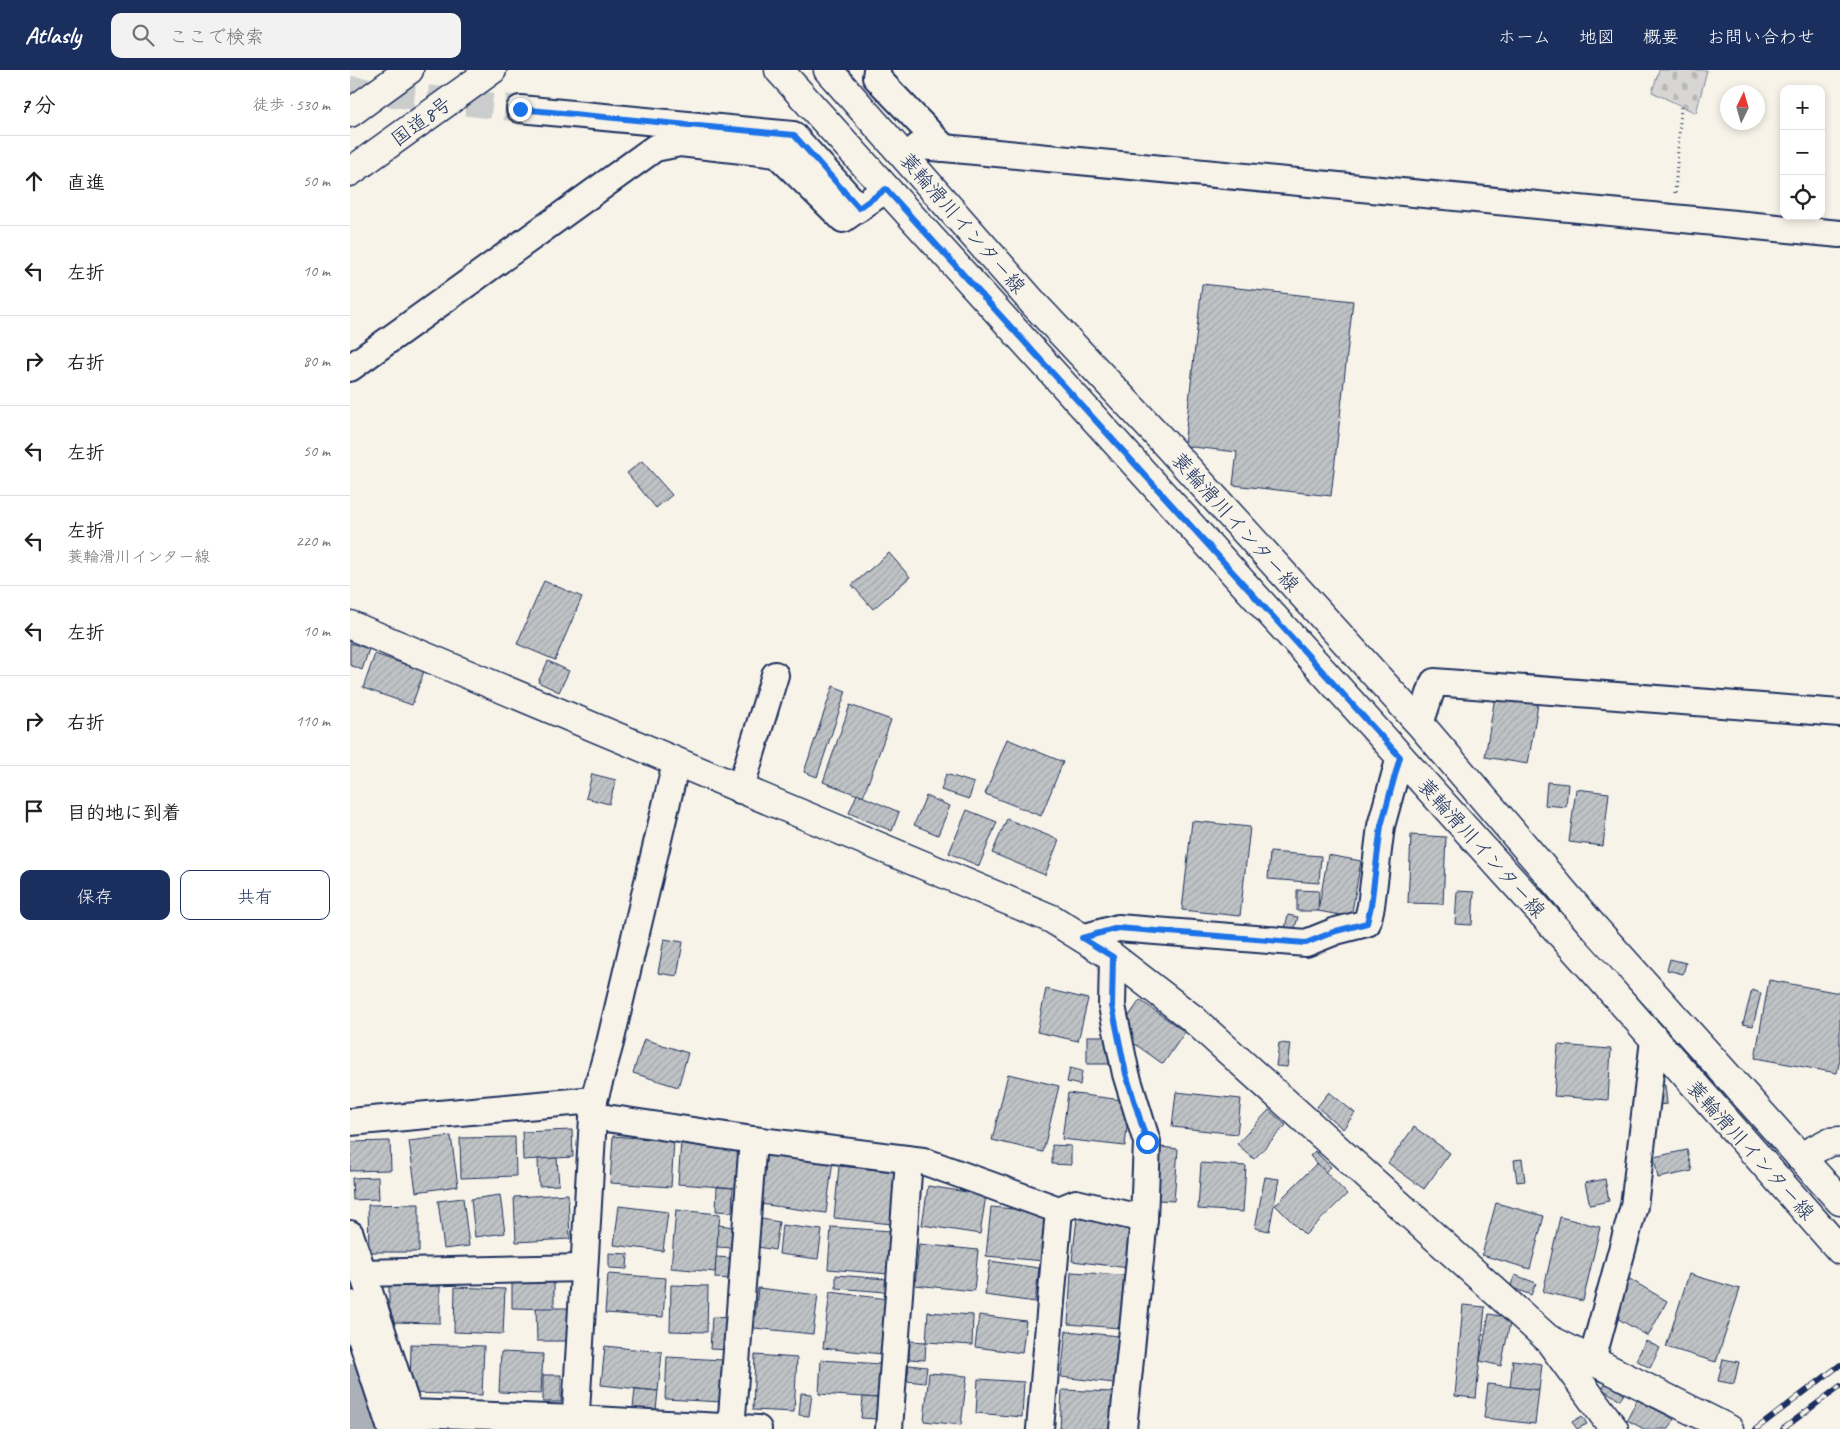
<!DOCTYPE html>
<html lang="ja">
<head>
<meta charset="utf-8">
<style>
  :root { --surface:#fff; --page:#f2f2f2; --text:#202124; --muted:#757577; --line:#e0e0e0; --accent:#1b2f5e }
  body { margin:0; font-family:Caveat,"Klee One",sans-serif; background:var(--page); color:var(--text) }
  .controls { position:absolute; right:15px; top:15px; display:grid; overflow:hidden; border-radius:10px; box-shadow:0 2px 8px #0003 }
  .controls button { width:45px; height:45px; display:grid; place-items:center; padding:0; border:0; border-bottom:1px solid var(--line); background:var(--surface); color:var(--text); font:25px sans-serif }
  .compass { position:absolute; left:1370px; top:15px; width:45px; height:45px; border-radius:50%; background:var(--surface); box-shadow:0 2px 8px #0003; rotate:5deg }
  .stop { position:absolute; width:15px; height:15px; margin:-11px; border:4px solid #1a73e8; border-radius:50%; background:#fff }
  .stop.end { background:#1a73e8; border-color:#fff; box-shadow:0 1px 5px #0008 }
  .list { margin:0; padding:0; list-style:none }
  h2 { display:flex; justify-content:space-between; align-items:center; height:65px; margin:0; padding:0 20px; font-size:21px }
  h2 small { font-size:16px; font-weight:400; color:var(--muted) }
  .list li { display:grid; grid-template-columns:32px 1fr auto; gap:15px; align-items:center; box-sizing:border-box; height:90px; padding:0 20px; border-top:1px solid var(--line) }
  .list b { display:block; font-size:19px; white-space:nowrap }
  .list p { margin:0; font-size:16px; white-space:nowrap; color:var(--muted) }
  .list em { font-size:16px; font-style:normal; color:var(--muted) }
  .actions { display:flex; gap:10px; padding:15px 20px }
  .actions a { flex:1; padding:11px 0; border:1px solid var(--accent); border-radius:10px; text-align:center; font-size:18px; color:var(--accent) }
  .actions .main { background:var(--accent); color:#fff }
  .icon { flex:none; width:28px; height:28px; fill:none; stroke:currentColor; stroke-width:2; stroke-linecap:round; stroke-linejoin:round }
  .map { position:relative; flex:none; width:1490px; height:1359px; overflow:hidden }
  header { display:flex; align-items:center; gap:30px; box-sizing:border-box; height:70px; padding:0 25px; background:var(--accent); color:#fff }
  header strong { font-size:24px }
  nav { display:flex; gap:28px; margin-inline-start:auto; font-size:18px }
  .search { width:350px; height:45px; background:var(--page); display:flex; align-items:center; gap:12px; box-sizing:border-box; padding:0 18px; border-radius:10px; color:var(--muted); font-size:19px }
  main { display:flex }
  aside { flex:1; background:var(--surface) }
  .map>svg:first-child { display:block }
  .cemetery { fill:url(#cemetery-stones); stroke:#798299 }
  .lines { fill:none; stroke-linecap:round; stroke-linejoin:round }
  .river { stroke:#acb0b9; stroke-width:42 }
  .building { fill:url(#building-hatch); stroke:#1b2f5e }
  .minor-tunnel { stroke:#cbcccc; stroke-width:26; stroke-dasharray:26 13; stroke-linecap:butt }
  .minor-casing { stroke:#1b2f5e; stroke-width:30 }
  .tertiary-casing { stroke:#1b2f5e; stroke-width:31 }
  .primary-casing { stroke:#1b2f5e; stroke-width:31 }
  .trunk-casing { stroke:#1b2f5e; stroke-width:31 }
  .path { stroke:#1b2f5e; stroke-width:3; stroke-dasharray:1 4; stroke-linecap:butt }
  .minor { stroke:#f7f3e8; stroke-width:26 }
  .tertiary { stroke:#f7f3e8; stroke-width:28 }
  .primary { stroke:#f7f3e8; stroke-width:28 }
  .trunk { stroke:#f7f3e8; stroke-width:28 }
  .rail-casing { stroke:#1b2f5e; stroke-width:5.5 }
  .rail { stroke:#f7f3e8; stroke-width:4; stroke-dasharray:11; stroke-linecap:butt }
  .route { stroke:#1a73e8; stroke-width:6 }
  .labels { text-anchor:middle; stroke-width:4; stroke-linejoin:round; paint-order:stroke }
  .street-label { font-size:20px; fill:#1b2f5e; stroke:#f7f3e8 }
</style>
</head>
<body>
<header>
<strong>Atlasly</strong>
<div class="search"><svg class="icon" aria-label="search" viewBox="0 0 24 24"><circle cx="10" cy="10" r="6"/><path d="M15 15l6 6"/></svg>ここで検索</div>
<nav><a>ホーム</a><a>地図</a><a>概要</a><a>お問い合わせ</a></nav>
</header>
<main>
<aside>
<h2>7 分<small>徒歩 · 530 m</small></h2>
<ul class="list">
<li><svg class="icon" aria-label="ahead" viewBox="0 0 24 24"><path d="M12 20V5M6 11l6-6 6 6"/></svg><div><b>直進</b></div><em>50 m</em></li>
<li><svg class="icon" aria-label="left" viewBox="0 0 24 24"><path d="M17 20v-9H6M10 6l-5 5 5 5"/></svg><div><b>左折</b></div><em>10 m</em></li>
<li><svg class="icon" aria-label="right" viewBox="0 0 24 24"><path d="M7 20v-9h11M14 6l5 5-5 5"/></svg><div><b>右折</b></div><em>80 m</em></li>
<li><svg class="icon" aria-label="left" viewBox="0 0 24 24"><path d="M17 20v-9H6M10 6l-5 5 5 5"/></svg><div><b>左折</b></div><em>50 m</em></li>
<li><svg class="icon" aria-label="left" viewBox="0 0 24 24"><path d="M17 20v-9H6M10 6l-5 5 5 5"/></svg><div><b>左折</b><p>蓑輪滑川インター線</p></div><em>220 m</em></li>
<li><svg class="icon" aria-label="left" viewBox="0 0 24 24"><path d="M17 20v-9H6M10 6l-5 5 5 5"/></svg><div><b>左折</b></div><em>10 m</em></li>
<li><svg class="icon" aria-label="right" viewBox="0 0 24 24"><path d="M7 20v-9h11M14 6l5 5-5 5"/></svg><div><b>右折</b></div><em>110 m</em></li>
<li><svg class="icon" aria-label="arrive" viewBox="0 0 24 24"><path d="M6 21V4h12l-3 4 3 4H6"/></svg><div><b>目的地に到着</b></div></li>
</ul>
<div class="actions"><a class="main">保存</a><a>共有</a></div>
</aside>
<div class="map">
<svg width="1490" height="1359" viewBox="0 0 1490 1359">
  <defs>
    <pattern id="cemetery-stones" width="16" height="16" patternUnits="userSpaceOnUse" patternTransform="scale(1.25)"><rect width="16" height="16" fill="#d7d6d4"/><path d="M2 7V4a2 2 0 0 1 4 0v3zM10 15v-3a2 2 0 0 1 4 0v3z" fill="#b8b8b8"/></pattern>
    <pattern id="building-hatch" width="6" height="6" patternUnits="userSpaceOnUse" patternTransform="scale(1.25)"><rect width="6" height="6" fill="#c0c3c5"/><path d="M-1 1l2-2M0 6l6-6M5 7l2-2" fill="none" stroke="#a4a8ac"/></pattern>
  </defs>
  <rect width="100%" height="100%" fill="#f7f3e8"/>
  <filter id="ink" filterUnits="userSpaceOnUse"><feTurbulence type="fractalNoise" baseFrequency=".02" numOctaves="2"/><feDisplacementMap in="SourceGraphic" scale="10" xChannelSelector="R" yChannelSelector="G"/><feConvolveMatrix kernelMatrix="1 2 1 2 8 2 1 2 1" color-interpolation-filters="sRGB"/></filter>
  <g filter="url(#ink)">
    <!-- cemetery -->
    <polygon class="cemetery" points="1309,0 1357,0 1346,43 1302,22"/>
    <g class="lines">
      <!-- river -->
      <polyline class="river" points="0,1314 14,1359"/>
    </g>
    <!-- building -->
    <g class="building">
      <polygon points="852,214 1003,231 981,426 883,415 887,382 834,376"/>
      <polygon points="292,391 322,425 306,438 277,403"/>
      <polygon points="539,483 560,507 523,539 502,515"/>
      <polygon points="194,511 232,527 205,590 167,574"/>
      <polygon points="0,573 19,579 12,600 0,595"/>
      <polygon points="25,584 74,601 62,635 13,618"/>
      <polygon points="198,591 219,601 209,622 188,612"/>
      <polygon points="483,616 496,621 467,707 454,702"/>
      <polygon points="1146,621 1189,628 1178,694 1135,687"/>
      <polygon points="500,635 541,650 513,727 473,712"/>
      <polygon points="657,669 713,692 691,746 635,724"/>
      <polygon points="242,704 266,710 259,734 236,728"/>
      <polygon points="596,704 624,713 619,729 591,720"/>
      <polygon points="1197,712 1218,714 1216,737 1195,735"/>
      <polygon points="1226,719 1259,723 1253,776 1219,772"/>
      <polygon points="507,724 549,742 542,761 499,743"/>
      <polygon points="576,726 600,736 588,765 564,755"/>
      <polygon points="617,740 647,752 629,796 599,783"/>
      <polygon points="657,749 709,770 695,805 642,783"/>
      <polygon points="842,751 900,757 890,846 832,840"/>
      <polygon points="1061,765 1096,767 1093,834 1058,833"/>
      <polygon points="920,782 971,786 969,813 918,809"/>
      <polygon points="978,785 1011,791 1001,847 968,841"/>
      <polygon points="947,820 969,821 968,841 947,841"/>
      <polygon points="1107,821 1124,822 1122,855 1105,854"/>
      <polygon points="938,845 948,847 944,861 935,858"/>
      <polygon points="314,869 333,872 327,906 308,903"/>
      <polygon points="1320,889 1336,893 1333,904 1317,900"/>
      <polygon points="1419,910 1490,923 1490,989 1487,1003 1405,988"/>
      <polygon points="696,919 738,929 728,971 687,962"/>
      <polygon points="1402,920 1411,923 1403,956 1393,954"/>
      <polygon points="790,930 835,962 813,994 768,962"/>
      <rect x="737" y="966" width="22" height="28"/>
      <polygon points="294,969 338,983 328,1017 283,1003"/>
      <polygon points="929,973 940,974 937,997 926,996"/>
      <polygon points="1208,975 1261,979 1258,1030 1204,1026"/>
      <polygon points="720,998 732,1001 730,1015 717,1012"/>
      <polygon points="658,1004 709,1016 693,1082 642,1070"/>
      <polygon points="1315,1015 1317,1034 1307,1035 1305,1016"/>
      <polygon points="826,1022 891,1029 887,1064 822,1057"/>
      <polygon points="979,1022 1005,1043 993,1059 967,1037"/>
      <polygon points="718,1023 780,1031 775,1076 712,1069"/>
      <polygon points="919,1040 936,1055 904,1089 887,1074"/>
      <polygon points="1064,1057 1100,1083 1074,1119 1038,1093"/>
      <polygon points="222,1060 223,1087 173,1090 172,1062"/>
      <polygon points="101,1066 108,1116 66,1122 59,1071"/>
      <polygon points="263,1066 324,1071 321,1117 260,1113"/>
      <polygon points="165,1067 166,1106 111,1108 110,1068"/>
      <polygon points="40,1071 41,1100 0,1101 0,1072"/>
      <polygon points="331,1071 391,1074 388,1118 328,1114"/>
      <polygon points="702,1075 721,1076 721,1095 702,1094"/>
      <polygon points="811,1077 828,1079 824,1131 808,1130"/>
      <polygon points="1337,1080 1342,1101 1308,1108 1304,1087"/>
      <polygon points="965,1081 981,1097 975,1102 960,1086"/>
      <polygon points="417,1082 483,1090 476,1143 410,1134"/>
      <polygon points="207,1088 209,1115 189,1116 188,1089"/>
      <polygon points="1172,1089 1175,1111 1167,1112 1164,1090"/>
      <polygon points="851,1093 896,1096 893,1142 848,1139"/>
      <polygon points="967,1093 997,1124 955,1165 925,1135"/>
      <polygon points="489,1096 547,1102 542,1154 484,1148"/>
      <polygon points="28,1107 29,1129 3,1130 2,1108"/>
      <polygon points="915,1107 929,1109 919,1161 905,1158"/>
      <polygon points="1255,1109 1259,1131 1240,1135 1235,1113"/>
      <polygon points="578,1116 636,1125 630,1164 572,1155"/>
      <polygon points="367,1117 383,1118 382,1142 366,1141"/>
      <polygon points="218,1124 220,1169 166,1172 164,1127"/>
      <polygon points="150,1125 155,1163 125,1167 121,1129"/>
      <polygon points="113,1128 119,1176 94,1179 88,1131"/>
      <polygon points="1146,1133 1194,1146 1180,1199 1132,1185"/>
      <polygon points="69,1134 69,1182 19,1182 18,1135"/>
      <polygon points="269,1136 318,1142 313,1181 264,1175"/>
      <polygon points="641,1137 698,1142 694,1191 636,1186"/>
      <polygon points="326,1140 370,1144 365,1202 321,1198"/>
      <polygon points="1210,1147 1250,1157 1233,1231 1193,1222"/>
      <polygon points="727,1148 784,1155 779,1198 722,1191"/>
      <polygon points="412,1149 429,1152 425,1180 408,1177"/>
      <polygon points="368,1155 385,1157 384,1178 367,1177"/>
      <polygon points="432,1155 472,1160 468,1189 429,1184"/>
      <polygon points="481,1157 542,1161 539,1204 478,1199"/>
      <polygon points="569,1174 628,1180 624,1221 565,1215"/>
      <polygon points="259,1183 278,1184 277,1199 259,1198"/>
      <polygon points="366,1187 382,1188 381,1209 365,1208"/>
      <polygon points="640,1191 689,1198 685,1232 635,1225"/>
      <polygon points="721,1202 774,1205 770,1258 718,1254"/>
      <polygon points="258,1204 316,1208 313,1247 255,1243"/>
      <polygon points="1339,1204 1390,1219 1366,1292 1316,1277"/>
      <polygon points="486,1205 537,1209 536,1222 486,1218"/>
      <polygon points="1165,1205 1186,1213 1181,1225 1160,1217"/>
      <polygon points="162,1207 204,1208 204,1239 162,1238"/>
      <polygon points="1278,1208 1317,1231 1298,1266 1258,1243"/>
      <polygon points="321,1215 358,1216 357,1262 320,1261"/>
      <polygon points="39,1216 90,1216 90,1253 39,1252"/>
      <polygon points="105,1217 155,1219 153,1264 104,1262"/>
      <polygon points="408,1218 468,1225 463,1264 404,1258"/>
      <polygon points="480,1222 538,1229 532,1284 473,1278"/>
      <polygon points="1113,1235 1135,1237 1126,1328 1105,1326"/>
      <polygon points="186,1238 218,1238 218,1271 187,1271"/>
      <polygon points="578,1242 623,1245 622,1275 576,1272"/>
      <polygon points="1139,1244 1161,1248 1151,1296 1130,1291"/>
      <polygon points="629,1245 676,1251 672,1283 625,1277"/>
      <polygon points="362,1247 381,1248 379,1280 360,1279"/>
      <polygon points="716,1261 769,1266 764,1313 711,1307"/>
      <polygon points="560,1271 576,1272 575,1290 559,1289"/>
      <polygon points="1296,1271 1310,1278 1300,1298 1286,1290"/>
      <polygon points="61,1274 134,1276 132,1325 60,1323"/>
      <polygon points="255,1276 312,1282 308,1321 251,1315"/>
      <polygon points="151,1282 193,1284 191,1324 149,1322"/>
      <polygon points="405,1285 447,1288 444,1342 403,1340"/>
      <polygon points="317,1287 374,1290 372,1332 315,1329"/>
      <polygon points="1373,1289 1389,1292 1384,1314 1368,1311"/>
      <polygon points="471,1290 531,1294 528,1328 469,1324"/>
      <polygon points="1163,1290 1192,1294 1189,1320 1160,1317"/>
      <polygon points="559,1295 577,1297 575,1313 557,1311"/>
      <polygon points="579,1303 617,1306 611,1355 574,1351"/>
      <rect x="193" y="1305" width="18" height="27"/>
      <polygon points="628,1309 674,1312 672,1347 626,1343"/>
      <polygon points="1256,1313 1274,1324 1270,1330 1252,1319"/>
      <polygon points="1138,1314 1189,1320 1185,1354 1134,1348"/>
      <polygon points="285,1319 308,1321 306,1340 283,1338"/>
      <polygon points="712,1320 765,1322 763,1359 710,1359"/>
      <polygon points="451,1323 462,1324 459,1346 449,1345"/>
      <polygon points="513,1327 528,1328 527,1349 511,1348"/>
      <polygon points="1287,1330 1324,1349 1319,1359 1294,1359 1277,1350"/>
      <polygon points="1232,1346 1237,1354 1227,1359 1222,1352"/>
    </g>
    <g class="lines">
      <!-- minor-tunnel -->
      <polyline class="minor-tunnel" points="0,19 170,39"/>
      <defs>
        <g id="minor">
          <polyline points="527,0 526,7 594,78"/>
          <polyline points="170,39 443,65 509,138"/>
          <polyline points="556,87 569,76 594,78 1490,164"/>
          <polyline points="0,298 305,78 330,73 427,84 493,149 536,119"/>
          <polyline points="1070,654 1084,612 1490,643"/>
          <polyline points="390,720 425,605"/>
          <polyline points="732,868 768,858 956,873 986,861 1017,853 1021,836 1031,756 1050,687"/>
          <polyline points="243,1046 403,1070 573,1091 709,1140 726,1133 794,1149 797,1072 776,1004 762,936 763,887"/>
          <polyline points="0,1052 244,1030"/>
          <polyline points="0,1164 59,1343"/>
          <polyline points="12,1203 234,1198"/>
          <polyline points="0,1234 41,1359"/>
          <polyline points="1242,1290 1284,1136 1304,970"/>
          <polyline points="64,1359 59,1343 226,1349 408,1359"/>
          <polyline points="225,1359 244,1030 260,973 326,693"/>
          <polyline points="381,1359 403,1070"/>
          <polyline points="539,1359 559,1090"/>
          <polyline points="690,1359 709,1140"/>
          <polyline points="773,1359 794,1149"/>
        </g>
        <g id="tertiary">
          <polyline points="0,555 702,849 763,887 842,948 1197,1268 1379,1359"/>
          <polyline points="1450,1087 1479,1072 1490,1071"/>
          <polyline points="1201,1273 1264,1359"/>
        </g>
        <g id="primary">
          <polyline points="429,0 1245,902 1490,1180"/>
          <polyline points="478,0 686,236 812,370 1070,654 1242,855 1490,1131"/>
        </g>
        <g id="trunk">
          <polyline points="0,43 59,0"/>
          <polyline points="0,102 142,0"/>
        </g>
      </defs>
      <!-- minor casing -->
      <use href="#minor" class="minor-casing"/>
      <!-- tertiary casing -->
      <use href="#tertiary" class="tertiary-casing"/>
      <!-- primary casing -->
      <use href="#primary" class="primary-casing"/>
      <!-- trunk casing -->
      <use href="#trunk" class="trunk-casing"/>
      <!-- path -->
      <polyline class="path" points="1325,123 1331,37"/>
      <!-- minor -->
      <use href="#minor" class="minor"/>
      <!-- tertiary -->
      <use href="#tertiary" class="tertiary"/>
      <!-- primary -->
      <use href="#primary" class="primary"/>
      <!-- trunk -->
      <use href="#trunk" class="trunk"/>
      <defs>
        <g id="rail">
          <polyline points="1406,1359 1490,1295"/>
          <polyline points="1433,1359 1490,1316"/>
        </g>
      </defs>
      <!-- rail casing -->
      <use href="#rail" class="rail-casing"/>
      <!-- rail -->
      <use href="#rail" class="rail"/>
    </g>
  </g>
  <g class="lines" filter="url(#ink)">
    <!-- route -->
    <polyline class="route" points="170,39 444,65 509,138 536,119 1050,687 1031,756 1021,836 1017,853 986,861 956,873 768,858 732,868 763,887 762,936 776,1004 797,1072"/>
  </g>
  <g class="labels">
    <!-- street labels -->
    <g class="street-label">
      <text transform="translate(71 51) rotate(-36)" y="7">国道8号</text>
      <text transform="translate(613 153) rotate(49)" y="7">蓑輪滑川インター線</text>
      <text transform="translate(886 452) rotate(48)" y="7">蓑輪滑川インター線</text>
      <text transform="translate(1132 778) rotate(48)" y="7">蓑輪滑川インター線</text>
      <text transform="translate(1401 1080) rotate(48)" y="7">蓑輪滑川インター線</text>
    </g>
  </g>
</svg>
<div class="controls">
<button>+</button>
<button>−</button>
<button><svg class="icon" aria-label="locate" viewBox="0 0 24 24"><circle cx="12" cy="12" r="6"/><path d="M12 2v4M12 18v4M2 12h4M18 12h4"/></svg></button>
</div>
<svg class="compass" viewBox="-18 -18 36 36"><path d="M0-13l5 13h-10z" fill="#e53935"/><path d="M0 13l5-13h-10z" fill="#757577"/></svg>
<div class="stop" style="left:797px;top:1072px"></div>
<div class="stop end" style="left:170px;top:39px"></div>
</div>
</main>
</body>
</html>
